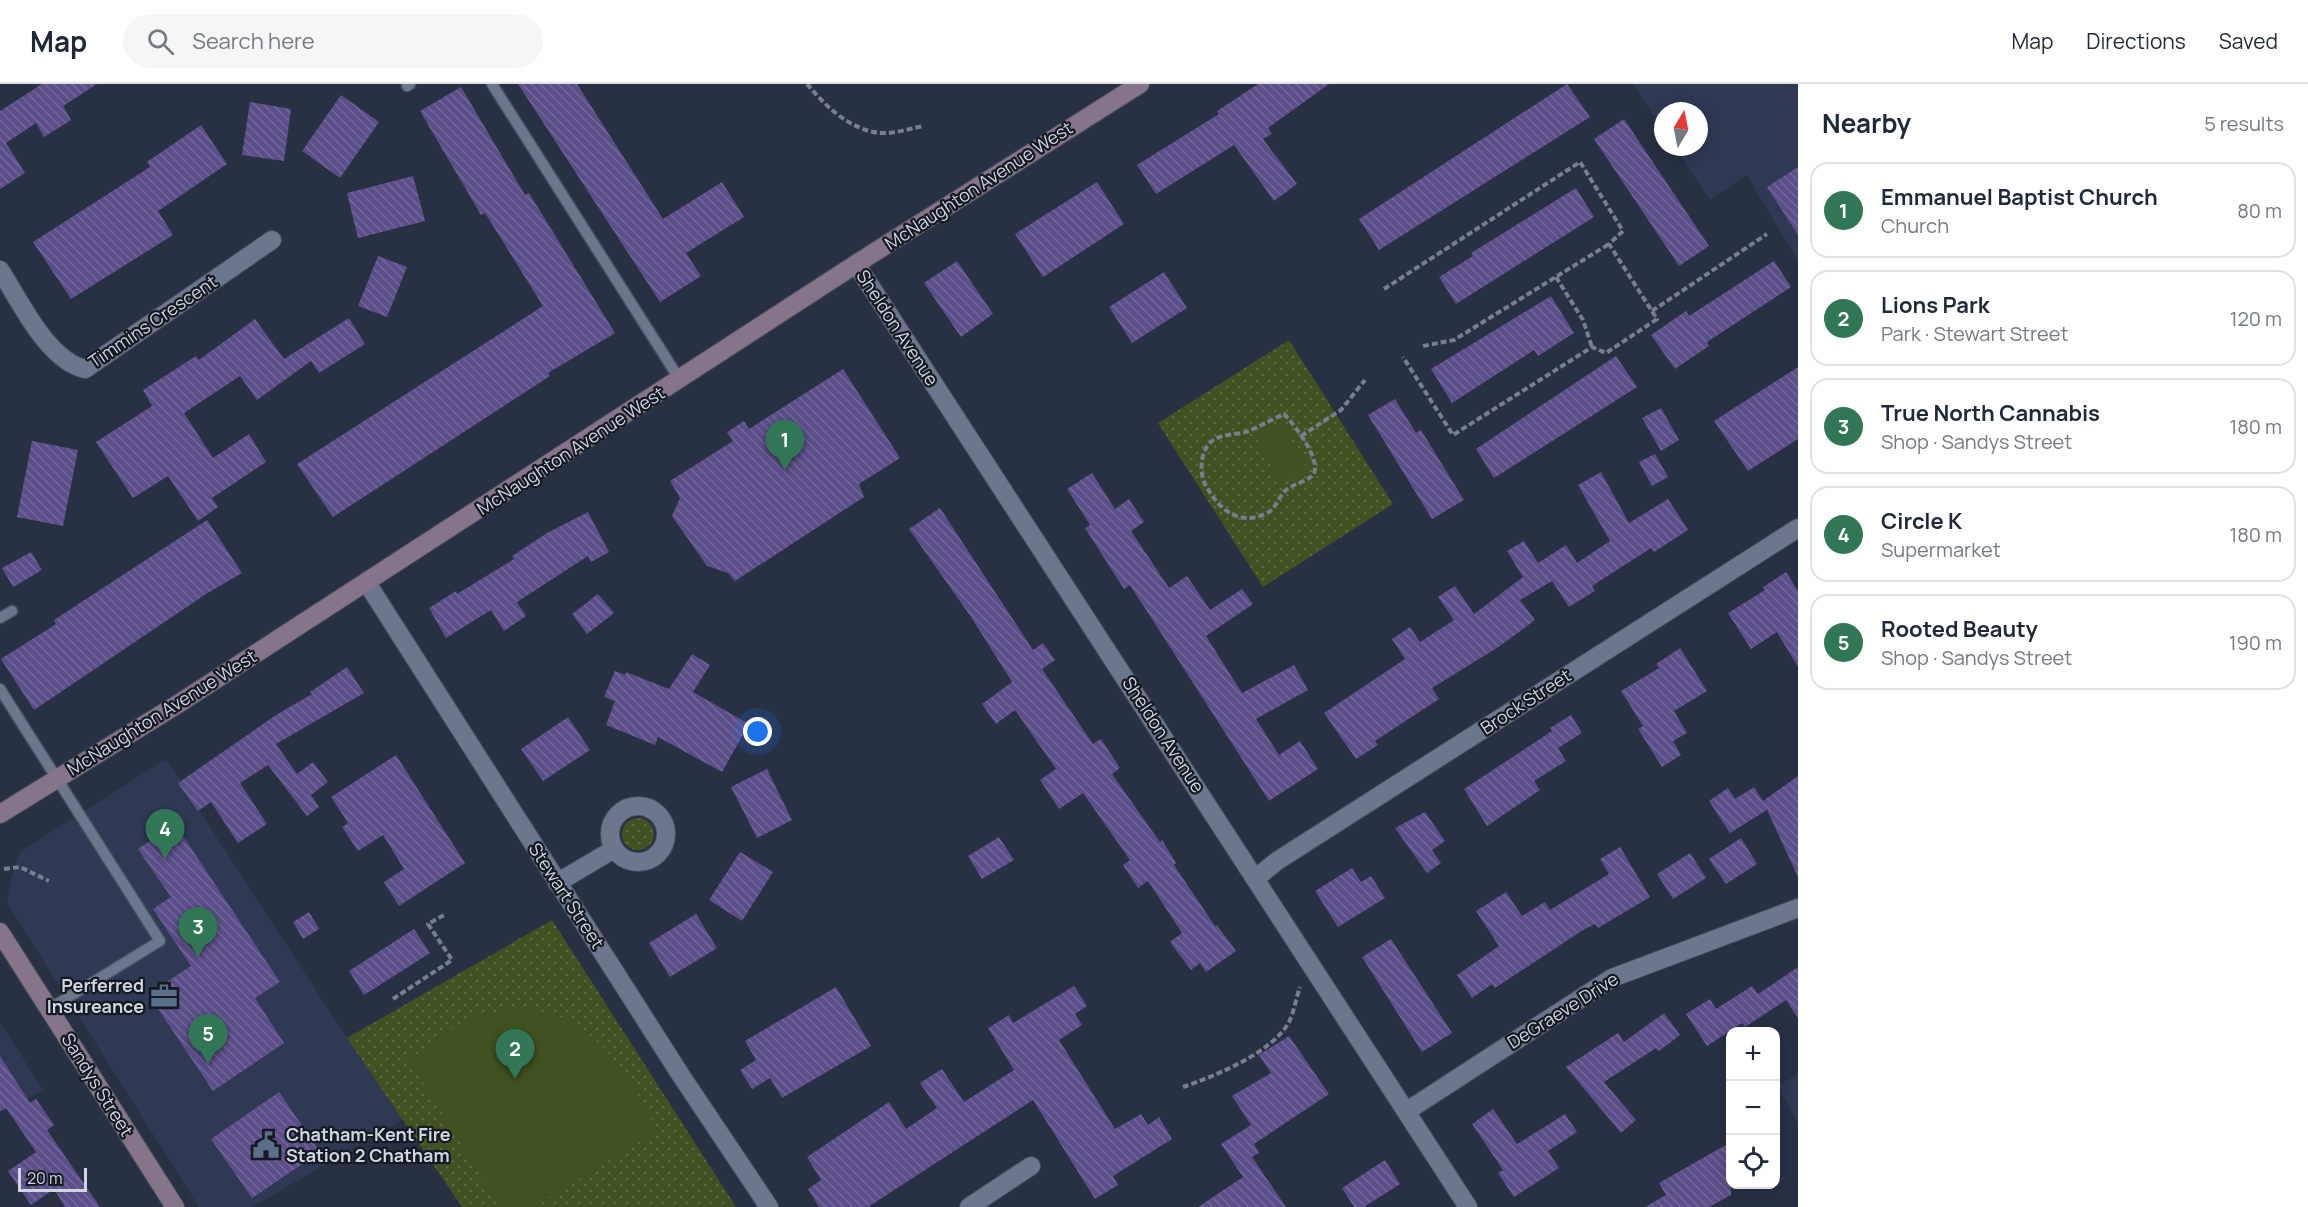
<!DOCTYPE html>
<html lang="en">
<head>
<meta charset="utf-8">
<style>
  :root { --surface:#fff; --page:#f6f6f7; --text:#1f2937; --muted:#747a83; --line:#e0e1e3; --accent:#317755 }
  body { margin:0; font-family:Manrope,sans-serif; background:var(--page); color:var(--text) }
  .controls { position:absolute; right:18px; bottom:18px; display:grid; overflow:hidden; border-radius:12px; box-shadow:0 3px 15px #0003 }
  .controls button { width:54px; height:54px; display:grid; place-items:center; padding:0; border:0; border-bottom:2px solid var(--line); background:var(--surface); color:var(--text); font:30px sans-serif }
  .compass { position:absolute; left:1654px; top:18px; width:54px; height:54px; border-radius:50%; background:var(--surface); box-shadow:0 3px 15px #0003; rotate:10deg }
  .scale { position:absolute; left:18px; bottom:15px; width:69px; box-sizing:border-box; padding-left:6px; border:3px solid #d0d5e2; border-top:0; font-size:16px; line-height:21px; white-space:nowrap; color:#d0d5e2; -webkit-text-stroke:4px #151922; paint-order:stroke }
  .you { position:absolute; left:758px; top:648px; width:21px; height:21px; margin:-15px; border:4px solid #fff; border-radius:50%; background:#1a73e8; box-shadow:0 0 0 9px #1a73e833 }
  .badge { display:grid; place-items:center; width:39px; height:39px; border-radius:50%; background:var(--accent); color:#fff; font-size:20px; font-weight:700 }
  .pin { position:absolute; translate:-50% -50px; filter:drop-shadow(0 2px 3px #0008) }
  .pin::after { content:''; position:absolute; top:32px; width:21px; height:18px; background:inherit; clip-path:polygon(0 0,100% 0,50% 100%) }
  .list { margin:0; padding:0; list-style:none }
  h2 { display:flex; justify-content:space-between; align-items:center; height:78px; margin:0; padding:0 24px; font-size:26px }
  h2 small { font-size:20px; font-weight:400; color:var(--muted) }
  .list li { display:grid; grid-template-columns:39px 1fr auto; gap:18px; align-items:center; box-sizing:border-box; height:96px; margin:0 12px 12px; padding:0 12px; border:2px solid var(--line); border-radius:18px }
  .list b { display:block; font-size:22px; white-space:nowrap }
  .list p { margin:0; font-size:20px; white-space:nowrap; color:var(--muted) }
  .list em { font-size:20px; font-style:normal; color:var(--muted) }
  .icon { flex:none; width:33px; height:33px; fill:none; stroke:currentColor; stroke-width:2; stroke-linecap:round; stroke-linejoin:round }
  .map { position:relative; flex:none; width:1798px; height:1123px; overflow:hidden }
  header { display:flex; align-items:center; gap:36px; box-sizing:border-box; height:84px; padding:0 30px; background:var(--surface); border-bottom:2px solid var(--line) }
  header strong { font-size:28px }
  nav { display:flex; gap:33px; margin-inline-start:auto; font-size:21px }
  .search { width:420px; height:54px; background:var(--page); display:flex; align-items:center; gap:15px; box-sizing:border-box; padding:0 21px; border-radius:33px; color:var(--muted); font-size:22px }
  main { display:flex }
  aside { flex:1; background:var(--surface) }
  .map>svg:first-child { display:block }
  .built { fill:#2f3953 }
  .grass { fill:url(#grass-dots) }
  .pitch { fill:#425122 }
  .building { fill:url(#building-back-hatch) }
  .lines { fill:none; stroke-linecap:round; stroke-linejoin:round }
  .lane-casing { stroke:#464d5e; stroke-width:13 }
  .street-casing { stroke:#464d5e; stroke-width:20 }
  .secondary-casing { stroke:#464d5e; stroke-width:20 }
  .path { stroke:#777e8f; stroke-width:4; stroke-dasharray:6 3; stroke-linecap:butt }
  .lane { stroke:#6c768d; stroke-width:10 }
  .street { stroke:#6c768d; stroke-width:18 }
  .secondary { stroke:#86748a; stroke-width:18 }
  .labels { text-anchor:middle; stroke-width:4.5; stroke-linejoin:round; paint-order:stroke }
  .street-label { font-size:18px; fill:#d0d5e2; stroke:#151922 }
  .poi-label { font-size:18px; font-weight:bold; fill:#d0d5e2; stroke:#151922; text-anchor:end }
</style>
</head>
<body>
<header>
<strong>Map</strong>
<div class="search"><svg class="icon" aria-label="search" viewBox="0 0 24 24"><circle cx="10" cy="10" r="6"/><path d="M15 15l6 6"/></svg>Search here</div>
<nav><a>Map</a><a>Directions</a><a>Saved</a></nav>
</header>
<main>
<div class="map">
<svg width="1798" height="1123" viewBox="0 0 1798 1123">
  <defs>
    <pattern id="grass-dots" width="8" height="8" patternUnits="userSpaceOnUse" patternTransform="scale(1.5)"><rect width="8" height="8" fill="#425122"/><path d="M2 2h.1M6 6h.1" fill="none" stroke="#5c6942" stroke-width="1.8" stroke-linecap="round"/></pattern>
    <pattern id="building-back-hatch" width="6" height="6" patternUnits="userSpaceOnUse" patternTransform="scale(1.5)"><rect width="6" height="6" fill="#5c4e89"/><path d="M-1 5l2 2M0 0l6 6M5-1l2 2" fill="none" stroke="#726799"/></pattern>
  </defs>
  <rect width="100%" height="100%" fill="#283044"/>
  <!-- built -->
  <g class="built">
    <polygon points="1633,0 1798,0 1798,177 1747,91 1710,116 1674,63 1699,63 1699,27 1663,27 1663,46"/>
    <polygon points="166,675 347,954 404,1035 252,1123 199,1123 7,819 11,794 20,768"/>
    <polygon points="0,938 43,1006 0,1029"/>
    <polygon points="1798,990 1798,1040 1777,1002"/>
  </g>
  <!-- grass -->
  <g class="grass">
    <polygon points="1289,256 1393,420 1263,503 1158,339"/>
    <circle cx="638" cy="750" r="16"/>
    <polygon points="552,836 736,1123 462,1123 347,954"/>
  </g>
  <!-- pitch -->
  <g class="pitch">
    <polygon points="1281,337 1308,386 1281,400 1255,351"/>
    <path d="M513,925C525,926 539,926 550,929C605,947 633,999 657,1047L533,1123H500L409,976L442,951L477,931Z"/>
  </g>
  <!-- building -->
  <g class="building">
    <polygon points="42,0 97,0 63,22 71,36 44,53 36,39 6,59 25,89 0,105 0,27"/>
    <polygon points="518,0 577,0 663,135 722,98 744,133 686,169 701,192 660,218"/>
    <polygon points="1258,0 1329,0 1268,44 1272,50 1263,55 1297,100 1274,117 1234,61 1156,110 1137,81 1219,30 1217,27"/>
    <polygon points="1567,0 1590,33 1379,166 1359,135"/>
    <polygon points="461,3 525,111 529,109 615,249 548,289 550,292 333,433 297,380 543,222 485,129 481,131 420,27"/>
    <polygon points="341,11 379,38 340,94 302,67"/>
    <polygon points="250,18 291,25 284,77 242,71"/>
    <polygon points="1624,35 1709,162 1679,182 1594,55"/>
    <polygon points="201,41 227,80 158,127 173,151 71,215 33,158 150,83 147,78"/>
    <polygon points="1798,83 1798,151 1767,103"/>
    <polygon points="413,92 425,137 358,154 347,109"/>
    <polygon points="1097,98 1124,140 1043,193 1015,150"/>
    <polygon points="1576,104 1594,133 1456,220 1439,193 1473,172 1471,169"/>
    <polygon points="378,172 407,183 387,233 358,222"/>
    <polygon points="957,177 993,230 961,253 924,199"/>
    <polygon points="1774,177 1791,203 1707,258 1709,262 1675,285 1651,251 1686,227 1689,232"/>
    <polygon points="1164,188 1187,224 1132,259 1109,223"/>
    <polygon points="1551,212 1574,249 1538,272 1534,266 1452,319 1431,285"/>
    <polygon points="349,234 365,260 319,289 311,277 257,316 240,292 184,329 213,374 249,350 266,378 212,414 218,423 198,437 168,392 133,414 96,358 152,322 143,306 196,272 199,276 255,235 284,275"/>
    <polygon points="1616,272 1637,303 1494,394 1476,365"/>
    <polygon points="1798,283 1798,355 1748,387 1714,337"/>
    <polygon points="843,285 900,374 859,400 864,413 735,497 728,489 707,482 672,432 680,414 670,397 733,357 727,348 744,337 749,345"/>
    <polygon points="1395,315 1416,349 1421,346 1464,416 1432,435 1368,331"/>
    <polygon points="1661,324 1679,356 1661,367 1642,334"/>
    <polygon points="32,357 78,366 63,442 17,433"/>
    <polygon points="1655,370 1668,393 1652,402 1639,378"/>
    <polygon points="1601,388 1629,439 1668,415 1688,446 1654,468 1651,464 1592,502 1595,507 1569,523 1552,497 1520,516 1535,536 1500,562 1432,604 1439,615 1375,657 1378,661 1356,675 1324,629 1405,575 1392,555 1410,543 1420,558 1454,536 1438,513 1455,502 1474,530 1523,493 1507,467 1524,457 1538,479 1566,461 1577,479 1610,457 1578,401"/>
    <polygon points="1092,389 1115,425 1129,415 1144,438 1131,447 1169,504 1187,492 1210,526 1242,505 1253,520 1206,552 1242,609 1294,581 1308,606 1256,635 1279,671 1300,657 1318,685 1269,717 1130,501 1124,505 1085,444 1090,441 1067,405"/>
    <polygon points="940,424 1033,566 1043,559 1055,576 1042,585 1093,660 1101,655 1120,684 1112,690 1160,758 1162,756 1176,779 1174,781 1215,842 1217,841 1236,867 1206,888 1200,879 1191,886 1170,858 1182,849 1148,797 1138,804 1123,781 1130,776 1083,709 1059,725 1040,696 1056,685 1015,626 996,640 982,620 1012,598 971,533 909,445"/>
    <polygon points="588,428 609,468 591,478 588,472 517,518 526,532 504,547 491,526 446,554 429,524 456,507 457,510 514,475 512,472 547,449"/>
    <polygon points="207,436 242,489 206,510 34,626 1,575 56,540 54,536"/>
    <polygon points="31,468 42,486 13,503 2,484"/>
    <polygon points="1786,488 1798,507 1798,583 1777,548 1751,565 1728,529 1765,506 1763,503"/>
    <polygon points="598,510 614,529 587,550 572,530"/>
    <polygon points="1680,564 1707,607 1674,627 1687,649 1673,657 1681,671 1662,683 1638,645 1643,642 1621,607 1659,584 1656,580"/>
    <polygon points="692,570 710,581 693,608 749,640 722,688 658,653 655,661 606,641 615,617 604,613 615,587 625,591 626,588 669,605"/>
    <polygon points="347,583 364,609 276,660 297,690 313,678 328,698 311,711 319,723 307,732 268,681 240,699 267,740 238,759 211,718 198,727 178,699 276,631 312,610 310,608"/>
    <polygon points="1571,631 1582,649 1558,664 1566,677 1534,697 1540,706 1487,742 1464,705 1552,647 1550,644"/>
    <polygon points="568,633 590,666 543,697 521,665"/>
    <polygon points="396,671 465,779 399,822 384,798 404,785 383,751 358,767 342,743 348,739 331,713"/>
    <polygon points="767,685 792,736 757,754 731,703"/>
    <polygon points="1798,692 1798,793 1767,726 1730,749 1709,717 1728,704 1735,715 1754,703 1763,717"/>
    <polygon points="1425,728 1445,757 1432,766 1441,779 1427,789 1395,744"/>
    <polygon points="175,740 280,898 255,914 284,959 213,1007 148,910 191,882 153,825 171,813 138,765"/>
    <polygon points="999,753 1014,776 982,795 968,772"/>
    <polygon points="1741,754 1757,780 1726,800 1709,775"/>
    <polygon points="1620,763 1650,813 1598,844 1595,840 1583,846 1495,904 1492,900 1472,914 1457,891 1499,862 1476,827 1506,808 1522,832 1545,818 1550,826 1609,790 1600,775"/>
    <polygon points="740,768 773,788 742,837 709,816"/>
    <polygon points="1690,769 1706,794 1673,815 1657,790"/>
    <polygon points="1352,784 1361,798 1371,792 1385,814 1338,843 1315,807"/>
    <polygon points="309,828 319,845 303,855 293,838"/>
    <polygon points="696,830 717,864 670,893 649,859"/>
    <polygon points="414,845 430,869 364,911 349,887"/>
    <polygon points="1391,855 1452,949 1422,968 1362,873"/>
    <polygon points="1798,883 1798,934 1786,916 1745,943 1742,939 1707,962 1686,930 1710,915 1716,925 1752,902 1758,910"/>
    <polygon points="1074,902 1087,922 1075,930 1082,941 1059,956 1115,1045 1141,1030 1148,1041 1159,1033 1172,1055 1113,1092 1118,1101 1095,1115 1033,1016 868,1123 819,1123 808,1105 821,1096 807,1073 889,1018 906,1045 937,1024 920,999 942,985 964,1018 1014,986 988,944 1009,931 1013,939"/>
    <polygon points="836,903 871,962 782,1014 770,994 752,1005 740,986 756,976 745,957"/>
    <polygon points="1664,929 1680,951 1659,967 1656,964 1604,998 1636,1036 1621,1049 1566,983 1618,949 1624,958"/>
    <polygon points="1289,952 1329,1010 1254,1060 1259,1069 1252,1073 1286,1123 1198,1123 1243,1093 1221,1060 1251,1041 1232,1012 1271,989 1259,971"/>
    <polygon points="0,972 30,1019 36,1015 54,1041 47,1046 100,1123 65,1123 54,1105 31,1121 8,1087 36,1068 6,1024 0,1027"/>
    <polygon points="279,1008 320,1068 252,1114 211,1055"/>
    <polygon points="1493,1025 1517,1060 1565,1030 1577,1048 1548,1067 1559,1084 1514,1113 1498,1089 1503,1086 1472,1040"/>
    <polygon points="1731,1058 1731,1111 1709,1123 1645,1123 1666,1111 1659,1099"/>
    <polygon points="1385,1076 1400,1100 1364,1123 1354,1123 1342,1104"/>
  </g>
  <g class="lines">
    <defs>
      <g id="lane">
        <polyline points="492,0 680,296"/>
        <polyline points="407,2 410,0"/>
        <polyline points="0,534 12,527"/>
        <polyline points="0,605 160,857 49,925"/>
      </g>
      <g id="street">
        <polyline points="856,180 1468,1123"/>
        <path d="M0,186C20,217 47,276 85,285L272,156"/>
        <polyline points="367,499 680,990 769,1123"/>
        <circle cx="638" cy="750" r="28"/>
        <polyline points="1256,794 1277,777 1798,444"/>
        <polyline points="557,799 614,765"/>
        <polyline points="1407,1027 1612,894 1798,824"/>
        <polyline points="969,1123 1031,1082"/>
      </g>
      <g id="secondary">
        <polyline points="0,730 178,620 856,180 1140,0"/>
        <polyline points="0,848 175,1123"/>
      </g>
    </defs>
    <!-- lane casing -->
    <use href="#lane" class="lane-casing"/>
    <!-- street casing -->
    <use href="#street" class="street-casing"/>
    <!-- secondary casing -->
    <use href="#secondary" class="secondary-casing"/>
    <!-- path -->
    <g class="path">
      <path d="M807,0C826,23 855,51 888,49C900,48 912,44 924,42"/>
      <polyline points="1556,193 1583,236 1592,263"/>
      <polyline points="1384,205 1580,78 1623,147 1609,160 1657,235 1606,269 1592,263 1453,351 1403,273"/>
      <polyline points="1652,227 1767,150"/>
      <polyline points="1423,262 1454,256 1609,160"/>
      <path d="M1284,330C1294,340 1325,380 1312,392C1304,399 1291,400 1284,408C1278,415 1275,425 1267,429C1238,444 1217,423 1205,400C1200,390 1200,371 1208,361C1216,350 1234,351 1246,348C1259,343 1271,336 1284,330Z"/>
      <polyline points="1301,352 1341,326 1365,296"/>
      <polyline points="4,785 20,783 49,797"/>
      <polyline points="393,915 452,876 428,840 444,831"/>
      <path d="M1183,1003C1215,992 1272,969 1289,938C1294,928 1296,914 1300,903"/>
    </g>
    <!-- lane -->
    <use href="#lane" class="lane"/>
    <!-- street -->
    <use href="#street" class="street"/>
    <!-- secondary -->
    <use href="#secondary" class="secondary"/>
  </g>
  <!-- icons -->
  <defs>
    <symbol id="office-bare" viewBox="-9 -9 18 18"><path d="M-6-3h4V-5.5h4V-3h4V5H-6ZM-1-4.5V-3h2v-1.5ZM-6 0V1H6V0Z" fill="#5c6f8a" stroke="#151922" stroke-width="2.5" paint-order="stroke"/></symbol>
    <symbol id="civic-bare" viewBox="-9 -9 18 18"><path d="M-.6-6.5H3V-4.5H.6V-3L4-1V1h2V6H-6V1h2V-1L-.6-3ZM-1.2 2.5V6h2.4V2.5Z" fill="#5c6f8a" stroke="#151922" stroke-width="2.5" paint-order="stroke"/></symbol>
  </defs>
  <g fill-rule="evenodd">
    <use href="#office-bare" x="145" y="893" width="38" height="38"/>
    <use href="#civic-bare" x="247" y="1042" width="38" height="38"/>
  </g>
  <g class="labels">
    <!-- street labels -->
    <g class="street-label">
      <text transform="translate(979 102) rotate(-33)" y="6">McNaughton Avenue West</text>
      <text transform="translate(153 238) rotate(-34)" y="6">Timmins Crescent</text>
      <text transform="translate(897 244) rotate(57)" y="6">Sheldon Avenue</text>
      <text transform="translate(571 367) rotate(-33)" y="6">McNaughton Avenue West</text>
      <text transform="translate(1526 618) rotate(-33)" y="6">Brock Street</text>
      <text transform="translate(162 629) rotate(-32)" y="6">McNaughton Avenue West</text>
      <text transform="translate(1163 651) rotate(57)" y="6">Sheldon Avenue</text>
      <text transform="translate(566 812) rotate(57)" y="6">Stewart Street</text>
      <text transform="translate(1563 927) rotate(-32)" y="6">DeGraeve Drive</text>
      <text transform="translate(97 1001) rotate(58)" y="6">Sandys Street</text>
    </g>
    <!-- poi labels -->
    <g class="poi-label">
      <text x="144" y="908">Perferred<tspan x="144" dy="21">Insureance</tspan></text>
      <text x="286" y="1057" text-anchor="start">Chatham-Kent Fire<tspan x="286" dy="21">Station 2 Chatham</tspan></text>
    </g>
  </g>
</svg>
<div class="controls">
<button>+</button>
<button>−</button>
<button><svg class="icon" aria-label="locate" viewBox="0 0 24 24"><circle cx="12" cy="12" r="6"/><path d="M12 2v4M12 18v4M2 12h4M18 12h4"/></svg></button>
</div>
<svg class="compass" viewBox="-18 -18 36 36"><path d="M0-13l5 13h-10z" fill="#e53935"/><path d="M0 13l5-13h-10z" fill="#747a83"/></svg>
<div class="scale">20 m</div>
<div class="you"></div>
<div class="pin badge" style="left:785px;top:386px">1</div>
<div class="pin badge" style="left:515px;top:995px">2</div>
<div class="pin badge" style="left:198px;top:873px">3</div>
<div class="pin badge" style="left:165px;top:775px">4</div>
<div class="pin badge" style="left:208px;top:980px">5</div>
</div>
<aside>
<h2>Nearby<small>5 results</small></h2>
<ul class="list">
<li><span class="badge">1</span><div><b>Emmanuel Baptist Church</b><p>Church</p></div><em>80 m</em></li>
<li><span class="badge">2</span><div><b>Lions Park</b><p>Park · Stewart Street</p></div><em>120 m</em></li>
<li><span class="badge">3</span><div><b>True North Cannabis</b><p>Shop · Sandys Street</p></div><em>180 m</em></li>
<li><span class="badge">4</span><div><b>Circle K</b><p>Supermarket</p></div><em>180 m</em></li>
<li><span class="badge">5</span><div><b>Rooted Beauty</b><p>Shop · Sandys Street</p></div><em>190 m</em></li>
</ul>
</aside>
</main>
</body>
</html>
